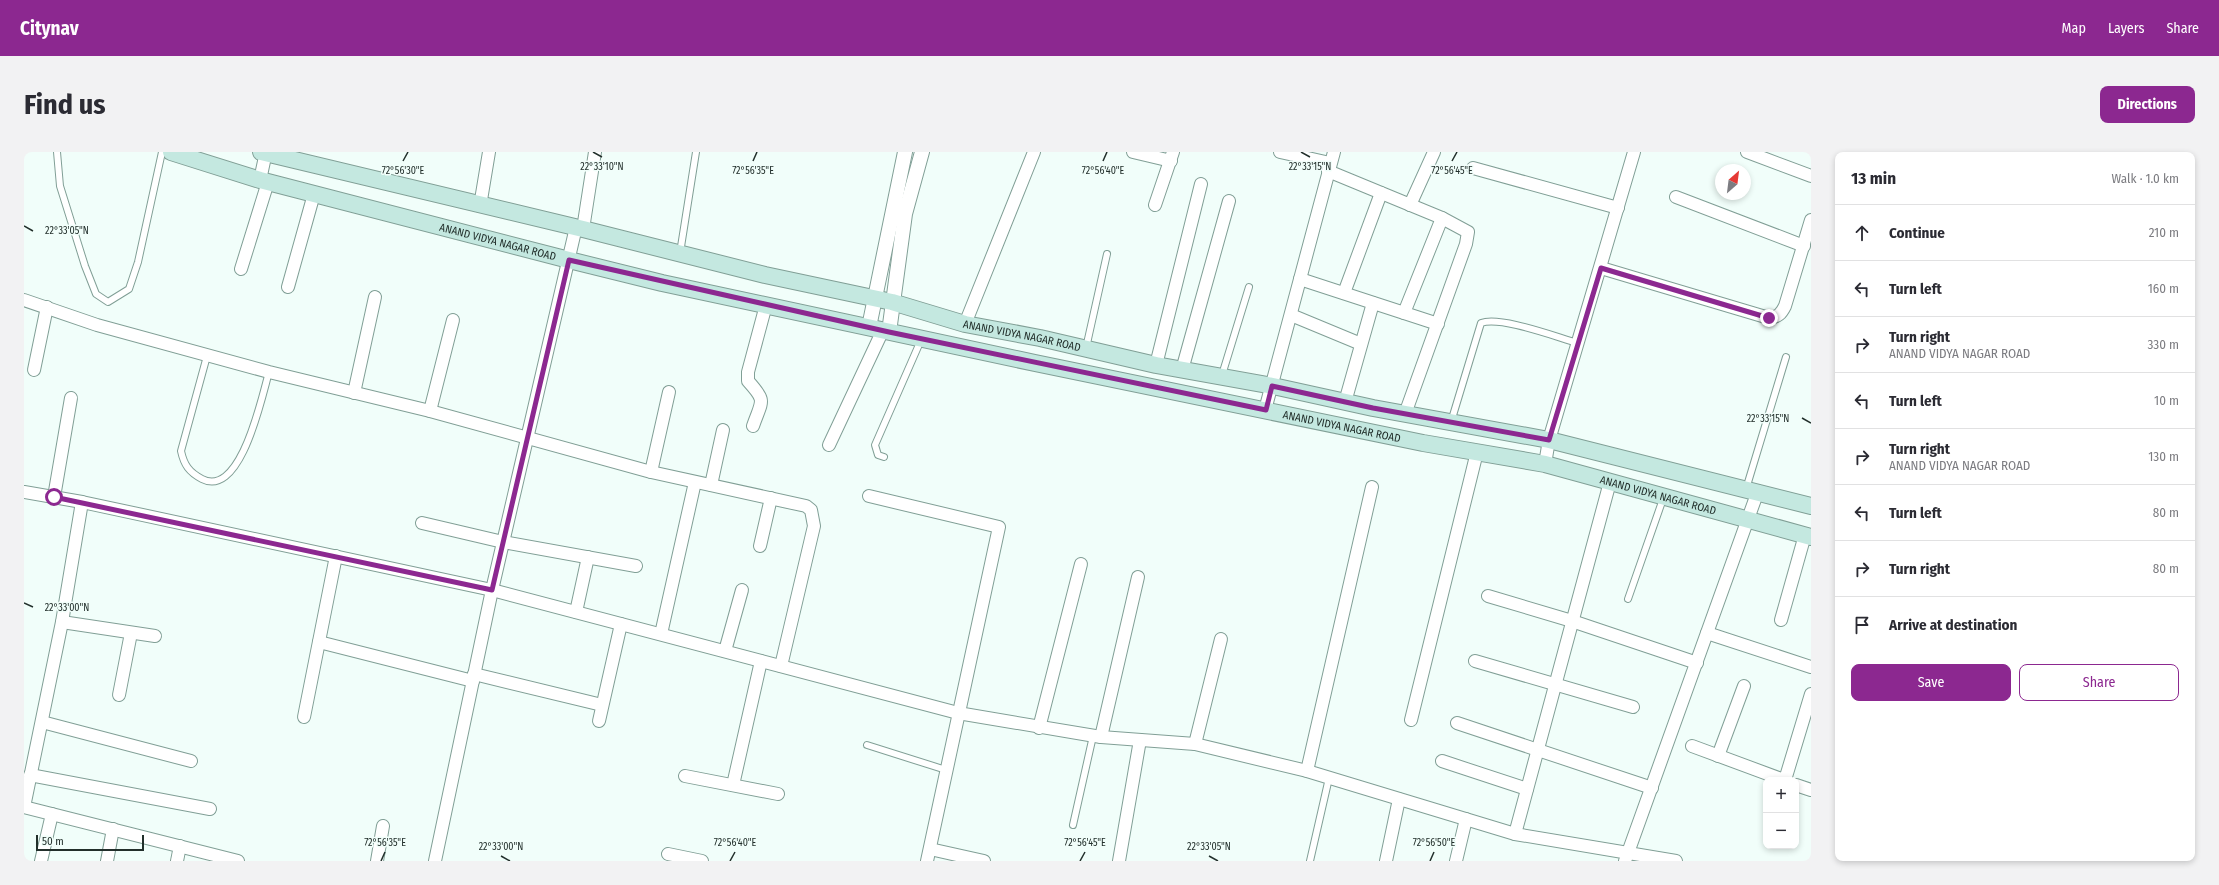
<!DOCTYPE html>
<html lang="en">
<head>
<meta charset="utf-8">
<style>
  :root { --surface:#fff; --page:#f2f2f3; --text:#2b2b33; --muted:#7c7c81; --line:#e1e1e2; --accent:#8c2890 }
  body { margin:0; font-family:"Fira Sans Condensed",sans-serif; background:var(--page); color:var(--text) }
  .controls { position:absolute; right:12px; bottom:12px; display:grid; overflow:hidden; border-radius:8px; box-shadow:0 2px 6px #0003 }
  .controls button { width:36px; height:36px; display:grid; place-items:center; padding:0; border:0; border-bottom:1px solid var(--line); background:var(--surface); color:var(--text); font:20px sans-serif }
  .compass { position:absolute; left:1691px; top:12px; width:36px; height:36px; border-radius:50%; background:var(--surface); box-shadow:0 2px 6px #0003; rotate:28deg }
  .scale { position:absolute; left:12px; bottom:10px; width:108px; box-sizing:border-box; padding-left:4px; border:2px solid #222f2b; border-top:0; font-size:11px; line-height:14px; white-space:nowrap; color:#222f2b; -webkit-text-stroke:3px #f1fefa; paint-order:stroke }
  .stop { position:absolute; width:12px; height:12px; margin:-9px; border:3px solid #8c2890; border-radius:50%; background:#fff }
  .stop.end { background:#8c2890; border-color:#fff; box-shadow:0 1px 4px #0008 }
  .list { margin:0; padding:0; list-style:none }
  h2 { display:flex; justify-content:space-between; align-items:center; height:52px; margin:0; padding:0 16px; font-size:17px }
  h2 small { font-size:13px; font-weight:400; color:var(--muted) }
  .list li { display:grid; grid-template-columns:26px 1fr auto; gap:12px; align-items:center; box-sizing:border-box; height:56px; padding:0 16px; border-top:1px solid var(--line) }
  .list b { display:block; font-size:15px; white-space:nowrap }
  .list p { margin:0; font-size:13px; white-space:nowrap; color:var(--muted) }
  .list em { font-size:13px; font-style:normal; color:var(--muted) }
  .actions { display:flex; gap:8px; padding:12px 16px }
  .actions a { flex:1; padding:9px 0; border:1px solid var(--accent); border-radius:8px; text-align:center; font-size:14px; color:var(--accent) }
  .actions .main { background:var(--accent); color:#fff }
  .icon { flex:none; width:22px; height:22px; fill:none; stroke:currentColor; stroke-width:2; stroke-linecap:round; stroke-linejoin:round }
  .map { position:relative; flex:none; width:1787px; height:709px; overflow:hidden; border-radius:8px }
  header { display:flex; align-items:center; gap:24px; box-sizing:border-box; height:56px; padding:0 20px; background:var(--accent); color:#fff }
  header strong { font-size:19px }
  nav { display:flex; gap:22px; margin-inline-start:auto; font-size:14px }
  .intro { display:flex; align-items:center; justify-content:space-between; box-sizing:border-box; height:96px; padding:0 24px }
  h1 { margin:0; font-size:28px }
  .button { padding:10px 18px; border-radius:8px; background:var(--accent); color:#fff; font-size:14px; font-weight:700 }
  main { display:flex; gap:24px; padding:0 24px }
  aside { flex:1; background:var(--surface); border-radius:8px; box-shadow:0 2px 6px #0003 }
  .map>svg:first-child { display:block }
  .lines { fill:none; stroke-linecap:round; stroke-linejoin:round }
  .service-casing { stroke:#819f96; stroke-width:8 }
  .minor-casing { stroke:#819f96; stroke-width:14 }
  .tertiary-casing { stroke:#819f96; stroke-width:16 }
  .secondary-casing { stroke:#819f96; stroke-width:18 }
  .service { stroke:#fff; stroke-width:6 }
  .minor { stroke:#fff; stroke-width:12 }
  .tertiary { stroke:#fff; stroke-width:14 }
  .secondary { stroke:#c4e8e0; stroke-width:16 }
  .route { stroke:#8c2890; stroke-width:5 }
  .ticks { fill:none; stroke:#222f2b; stroke-width:1.5 }
  .labels { text-anchor:middle; stroke-width:3; stroke-linejoin:round; paint-order:stroke }
  .street-label { font-size:11px; fill:#222f2b; stroke:#f1fefa }
  .ticks-label { font-size:10px; text-anchor:middle; fill:#222f2b; stroke:#f1fefa; stroke-width:3; stroke-linejoin:round; paint-order:stroke }
</style>
</head>
<body>
<header>
<strong>Citynav</strong>
<nav><a>Map</a><a>Layers</a><a>Share</a></nav>
</header>
<div class="intro"><h1>Find us</h1><a class="button">Directions</a></div>
<main>
<div class="map">
<svg width="1787" height="709" viewBox="0 0 1787 709">
  <rect width="100%" height="100%" fill="#f1fefa"/>
  <g class="lines">
    <defs>
      <g id="service">
        <polyline points="33,0 36,34 61,114 72,142 84,150 105,137 114,110 138,0"/>
        <polyline points="656,101 672,0"/>
        <polyline points="1062,196 1083,102"/>
        <path d="M183,204L157,299C160,313 165,320 178,327C217,347 238,244 245,220"/>
        <polyline points="1198,223 1225,135"/>
        <path d="M1427,270L1457,171C1477,164 1532,185 1554,191"/>
        <polyline points="860,305 854,303 851,293 897,188"/>
        <polyline points="1722,337 1762,205"/>
        <polyline points="1604,447 1640,344"/>
        <polyline points="843,593 922,618"/>
        <polyline points="1049,673 1069,584"/>
        <polyline points="1286,709 1305,626"/>
      </g>
      <g id="minor">
        <polyline points="1109,0 1147,9"/>
        <polyline points="1256,0 1306,11"/>
        <polyline points="1723,0 1787,24"/>
        <polyline points="1449,16 1594,56"/>
        <polyline points="1304,19 1418,66 1444,80 1442,92 1381,262"/>
        <polyline points="236,28 242,0"/>
        <polyline points="1652,45 1780,94"/>
        <polyline points="1131,53 1149,0"/>
        <polyline points="1386,53 1410,0"/>
        <polyline points="456,54 465,0"/>
        <polyline points="559,77 571,0"/>
        <path d="M1577,116L1745,166C1754,165 1757,162 1761,154L1787,68"/>
        <polyline points="217,117 244,30"/>
        <polyline points="1276,127 1414,172"/>
        <polyline points="264,135 290,42"/>
        <polyline points="1320,141 1357,41"/>
        <polyline points="0,148 73,173 245,220 406,259 627,320 782,354 787,358 790,374 757,514"/>
        <polyline points="1380,161 1418,66"/>
        <polyline points="1267,163 1337,192"/>
        <polyline points="941,172 1010,0"/>
        <polyline points="1132,213 1177,32"/>
        <polyline points="10,218 23,155"/>
        <polyline points="1158,218 1205,49"/>
        <polyline points="330,241 351,145"/>
        <polyline points="1321,250 1349,151"/>
        <polyline points="1241,258 1310,0"/>
        <polyline points="406,259 429,168"/>
        <path d="M729,274C738,248 743,250 724,229V220L742,153"/>
        <polyline points="805,293 859,178"/>
        <polyline points="1521,312 1525,288 1610,0"/>
        <polyline points="627,320 645,240"/>
        <polyline points="687,333 699,278"/>
        <polyline points="0,340 58,350 468,438 934,561 1077,585 1171,592 1283,619 1491,682 1652,709"/>
        <polyline points="845,344 975,375 903,709"/>
        <polyline points="30,345 47,246"/>
        <polyline points="58,350 38,470 0,655 214,709"/>
        <polyline points="398,371 479,390 612,414"/>
        <polyline points="736,394 747,346"/>
        <polyline points="1464,444 1548,469 1673,511"/>
        <polyline points="552,460 564,405"/>
        <polyline points="1757,468 1781,383"/>
        <polyline points="38,470 131,484"/>
        <polyline points="1683,481 1787,515"/>
        <polyline points="637,482 671,330"/>
        <polyline points="295,490 449,529"/>
        <polyline points="701,499 718,438"/>
        <polyline points="1451,509 1609,555"/>
        <polyline points="450,522 578,553"/>
        <polyline points="95,543 107,481"/>
        <polyline points="280,565 312,404"/>
        <polyline points="1387,568 1453,300"/>
        <polyline points="575,569 597,472"/>
        <polyline points="18,570 167,609"/>
        <polyline points="1433,571 1628,636"/>
        <polyline points="1015,576 1057,412"/>
        <polyline points="1077,585 1114,425"/>
        <polyline points="1171,592 1197,487"/>
        <polyline points="1668,594 1760,628"/>
        <polyline points="1694,604 1720,534"/>
        <polyline points="1418,609 1503,637"/>
        <polyline points="1283,619 1348,335"/>
        <polyline points="6,623 186,657"/>
        <polyline points="661,624 754,642"/>
        <polyline points="1761,628 1787,542"/>
        <polyline points="709,633 737,509"/>
        <polyline points="1772,633 1787,638"/>
        <polyline points="1491,682 1586,330"/>
        <polyline points="906,697 960,709"/>
        <polyline points="644,702 678,709"/>
        <polyline points="17,709 28,662"/>
        <polyline points="83,709 89,677"/>
        <polyline points="153,709 156,694"/>
        <polyline points="353,709 359,674"/>
        <polyline points="411,709 468,438 552,75"/>
        <polyline points="1095,709 1116,588"/>
        <polyline points="1362,709 1375,647"/>
        <polyline points="1432,709 1442,667"/>
        <polyline points="1601,709 1734,339"/>
      </g>
      <g id="tertiary">
        <polyline points="845,175 881,0"/>
        <polyline points="865,180 881,62 898,0"/>
      </g>
      <g id="secondary">
        <path id="s1" d="M147,0L236,28L545,108L638,131L1011,211L1399,291L1521,312L1787,385"/>
        <path id="s2" d="M237,0L559,77L741,123L868,150L941,172L1016,186L1132,213L1249,234L1349,256L1525,288L1787,354"/>
      </g>
    </defs>
    <!-- service casing -->
    <use href="#service" class="service-casing"/>
    <!-- minor casing -->
    <use href="#minor" class="minor-casing"/>
    <!-- tertiary casing -->
    <use href="#tertiary" class="tertiary-casing"/>
    <!-- secondary casing -->
    <use href="#secondary" class="secondary-casing"/>
    <!-- service -->
    <use href="#service" class="service"/>
    <!-- minor -->
    <use href="#minor" class="minor"/>
    <!-- tertiary -->
    <use href="#tertiary" class="tertiary"/>
    <!-- secondary -->
    <use href="#secondary" class="secondary"/>
  </g>
  <g class="lines">
    <!-- route -->
    <polyline class="route" points="30,345 468,438 545,108 865,180 1242,258 1248,234 1349,256 1525,288 1577,116 1745,166"/>
  </g>
  <!-- ticks -->
  <path class="ticks" d="M569,0L578,5M1277,0L1286,5M379,9L384,0M729,9L733,0M1079,9L1083,0M1428,9L1433,0M0,74L9,79M1778,266L1787,271M0,451L9,455M477,704L486,709M1185,704L1194,709M357,709L361,700M706,709L711,700M1056,709L1061,700M1406,709L1410,700"/>
  <g class="labels">
    <!-- street labels -->
    <g class="street-label">
      <text dy="4" stroke="none"><textPath href="#s1" startOffset="339">ANAND VIDYA NAGAR ROAD</textPath></text>
      <text dy="4" stroke="none"><textPath href="#s2" startOffset="783">ANAND VIDYA NAGAR ROAD</textPath></text>
      <text dy="4" stroke="none"><textPath href="#s1" startOffset="1203">ANAND VIDYA NAGAR ROAD</textPath></text>
      <text dy="4" stroke="none"><textPath href="#s1" startOffset="1527">ANAND VIDYA NAGAR ROAD</textPath></text>
    </g>
  </g>
  <g class="ticks-label">
    <text x="1286" y="18">22°33'15"N</text>
    <text x="578" y="18">22°33'10"N</text>
    <text x="379" y="22">72°56'30"E</text>
    <text x="729" y="22">72°56'35"E</text>
    <text x="1079" y="22">72°56'40"E</text>
    <text x="1428" y="22">72°56'45"E</text>
    <text x="43" y="82">22°33'05"N</text>
    <text x="1744" y="270">22°33'15"N</text>
    <text x="43" y="459">22°33'00"N</text>
    <text x="361" y="694">72°56'35"E</text>
    <text x="711" y="694">72°56'40"E</text>
    <text x="1061" y="694">72°56'45"E</text>
    <text x="1410" y="694">72°56'50"E</text>
    <text x="477" y="698">22°33'00"N</text>
    <text x="1185" y="698">22°33'05"N</text>
  </g>
</svg>
<div class="controls">
<button>+</button>
<button>−</button>
</div>
<svg class="compass" viewBox="-18 -18 36 36"><path d="M0-13l5 13h-10z" fill="#e53935"/><path d="M0 13l5-13h-10z" fill="#7c7c81"/></svg>
<div class="scale">50 m</div>
<div class="stop" style="left:30px;top:345px"></div>
<div class="stop end" style="left:1745px;top:166px"></div>
</div>
<aside>
<h2>13 min<small>Walk · 1.0 km</small></h2>
<ul class="list">
<li><svg class="icon" aria-label="ahead" viewBox="0 0 24 24"><path d="M12 20V5M6 11l6-6 6 6"/></svg><div><b>Continue</b></div><em>210 m</em></li>
<li><svg class="icon" aria-label="left" viewBox="0 0 24 24"><path d="M17 20v-9H6M10 6l-5 5 5 5"/></svg><div><b>Turn left</b></div><em>160 m</em></li>
<li><svg class="icon" aria-label="right" viewBox="0 0 24 24"><path d="M7 20v-9h11M14 6l5 5-5 5"/></svg><div><b>Turn right</b><p>ANAND VIDYA NAGAR ROAD</p></div><em>330 m</em></li>
<li><svg class="icon" aria-label="left" viewBox="0 0 24 24"><path d="M17 20v-9H6M10 6l-5 5 5 5"/></svg><div><b>Turn left</b></div><em>10 m</em></li>
<li><svg class="icon" aria-label="right" viewBox="0 0 24 24"><path d="M7 20v-9h11M14 6l5 5-5 5"/></svg><div><b>Turn right</b><p>ANAND VIDYA NAGAR ROAD</p></div><em>130 m</em></li>
<li><svg class="icon" aria-label="left" viewBox="0 0 24 24"><path d="M17 20v-9H6M10 6l-5 5 5 5"/></svg><div><b>Turn left</b></div><em>80 m</em></li>
<li><svg class="icon" aria-label="right" viewBox="0 0 24 24"><path d="M7 20v-9h11M14 6l5 5-5 5"/></svg><div><b>Turn right</b></div><em>80 m</em></li>
<li><svg class="icon" aria-label="arrive" viewBox="0 0 24 24"><path d="M6 21V4h12l-3 4 3 4H6"/></svg><div><b>Arrive at destination</b></div></li>
</ul>
<div class="actions"><a class="main">Save</a><a>Share</a></div>
</aside>
</main>
</body>
</html>
